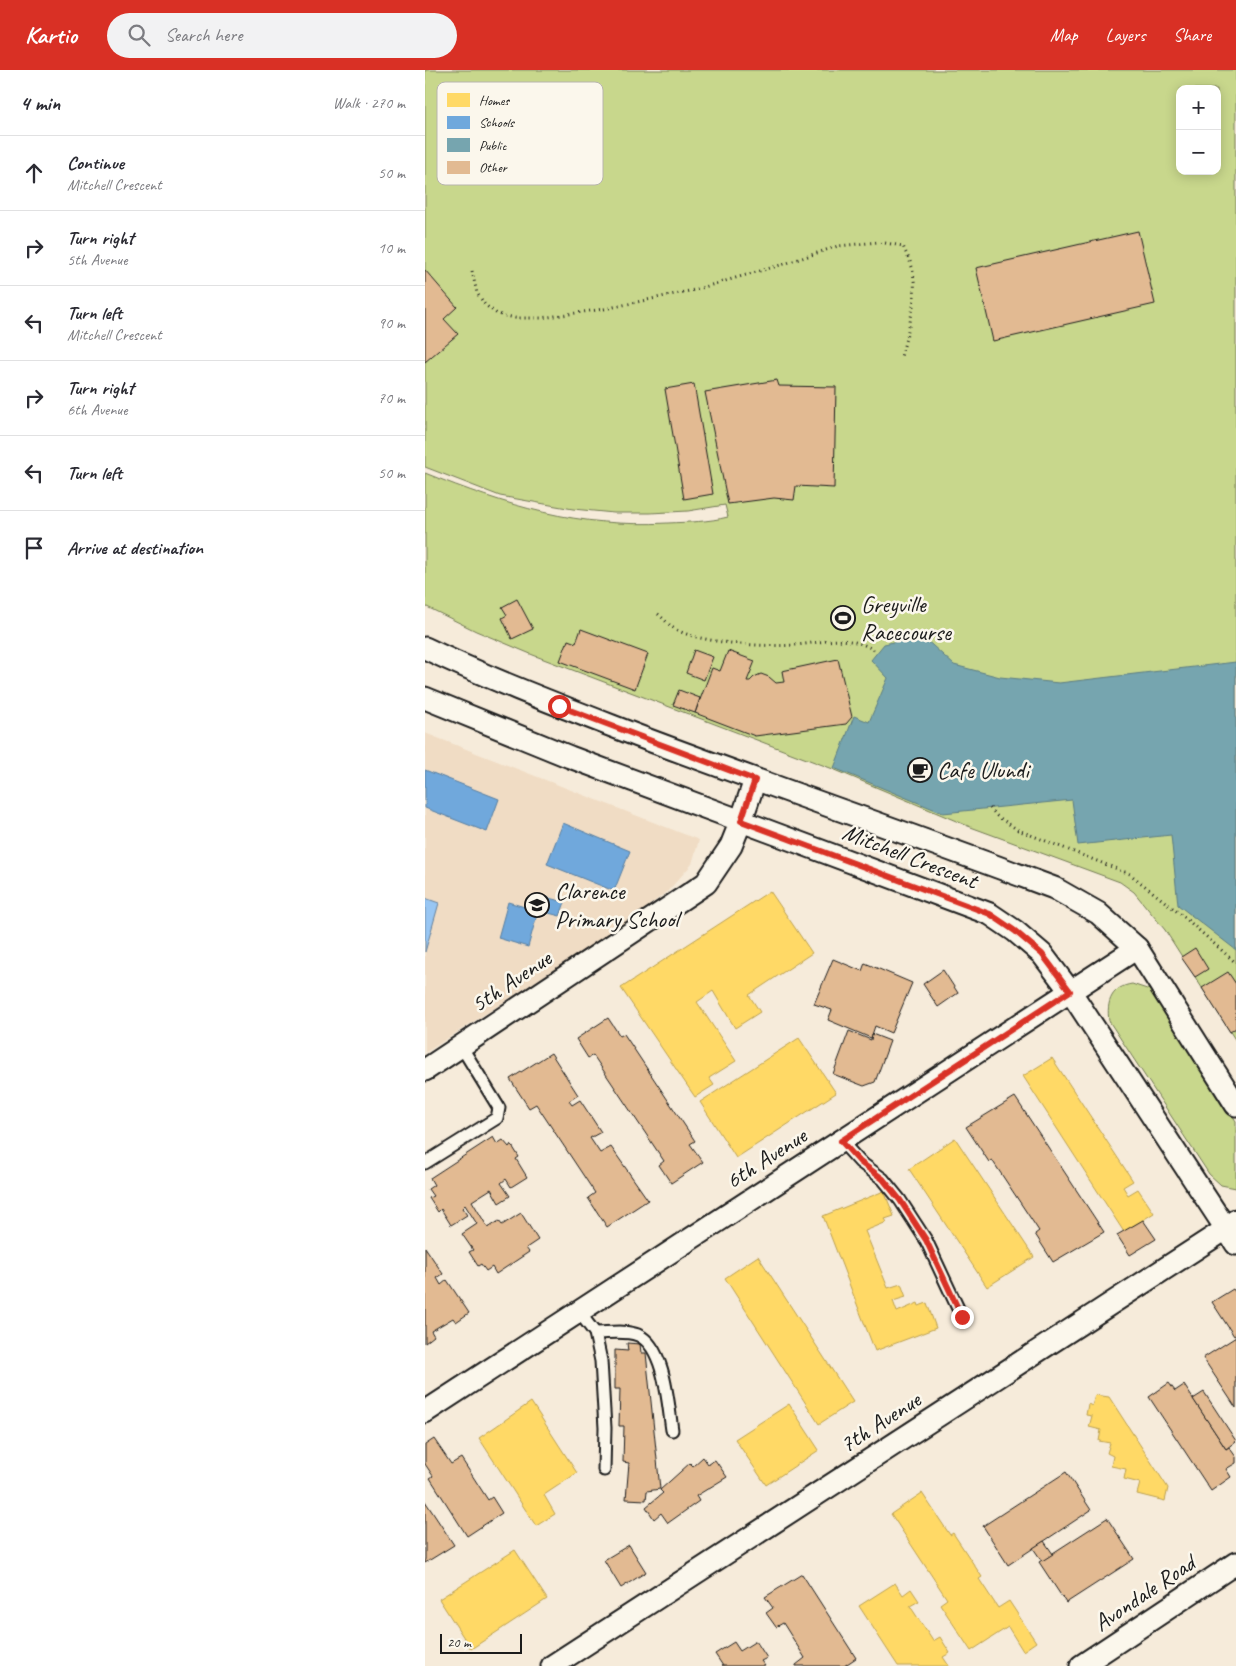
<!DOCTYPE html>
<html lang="en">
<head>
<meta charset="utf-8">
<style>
  :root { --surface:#fff; --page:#f2f2f3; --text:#2b2b33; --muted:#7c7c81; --line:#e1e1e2; --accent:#d93025 }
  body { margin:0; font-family:Caveat,sans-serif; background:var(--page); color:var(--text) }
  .controls { position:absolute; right:15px; top:15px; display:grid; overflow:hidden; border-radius:10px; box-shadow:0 2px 12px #0003 }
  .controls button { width:45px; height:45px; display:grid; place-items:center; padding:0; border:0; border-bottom:1px solid var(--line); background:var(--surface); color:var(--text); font:25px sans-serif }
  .scale { position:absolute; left:15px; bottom:12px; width:82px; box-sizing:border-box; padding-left:5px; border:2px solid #1c1c1c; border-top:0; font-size:14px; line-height:18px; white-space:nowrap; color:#1c1c1c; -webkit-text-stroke:4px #fbf7ec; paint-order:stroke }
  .stop { position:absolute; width:15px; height:15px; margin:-11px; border:4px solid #d93025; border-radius:50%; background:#fff }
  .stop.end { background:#d93025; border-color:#fff; box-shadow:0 1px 5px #0008 }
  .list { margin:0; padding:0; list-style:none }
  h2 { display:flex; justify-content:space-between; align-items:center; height:65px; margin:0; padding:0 20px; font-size:21px }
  h2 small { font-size:16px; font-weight:400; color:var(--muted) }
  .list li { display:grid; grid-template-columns:32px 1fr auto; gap:15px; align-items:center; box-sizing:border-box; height:75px; padding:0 20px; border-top:1px solid var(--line) }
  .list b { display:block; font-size:19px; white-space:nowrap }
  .list p { margin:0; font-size:16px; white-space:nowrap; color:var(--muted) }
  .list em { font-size:16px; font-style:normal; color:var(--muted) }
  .icon { flex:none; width:28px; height:28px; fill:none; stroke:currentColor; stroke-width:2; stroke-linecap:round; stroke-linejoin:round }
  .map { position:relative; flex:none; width:811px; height:1596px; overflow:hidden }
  header { display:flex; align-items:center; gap:30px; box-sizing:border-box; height:70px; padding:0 25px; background:var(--accent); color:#fff }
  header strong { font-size:24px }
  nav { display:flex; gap:28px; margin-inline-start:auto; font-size:18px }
  .search { width:350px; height:45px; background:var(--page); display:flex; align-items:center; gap:12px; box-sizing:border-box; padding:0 18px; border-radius:28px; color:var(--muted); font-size:19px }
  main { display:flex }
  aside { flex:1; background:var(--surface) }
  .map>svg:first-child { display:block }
  .built { fill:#f0dcc4 }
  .green { fill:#c8d78c; stroke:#727a54; fill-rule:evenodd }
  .water { fill:#98c6f3; stroke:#66829d }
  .homes { fill:#ffd966; stroke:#bba050 }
  .schools { fill:#6fa8dc; stroke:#567ea2 }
  .public { fill:#76a5af; stroke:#5b7c83 }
  .building { fill:#e2ba92; stroke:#1c1c1c }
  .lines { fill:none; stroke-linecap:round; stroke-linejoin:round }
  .lane-casing { stroke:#1c1c1c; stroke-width:15 }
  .street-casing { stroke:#1c1c1c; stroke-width:25 }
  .path { stroke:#1c1c1c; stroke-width:3; stroke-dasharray:1 4; stroke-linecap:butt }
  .lane { stroke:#fbf7ec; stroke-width:11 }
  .street { stroke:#fbf7ec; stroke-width:21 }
  .route { stroke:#d93025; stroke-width:6 }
  .labels { text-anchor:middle; stroke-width:5; stroke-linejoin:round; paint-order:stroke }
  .poi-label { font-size:24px; fill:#1c1c1c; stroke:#fbf7ec; text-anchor:start }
  .street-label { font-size:24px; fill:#1c1c1c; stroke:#fbf7ec }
  .key { fill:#fbf7ec; stroke:#b8b5ae; stroke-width:1 }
  .key-label { font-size:14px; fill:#1c1c1c }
</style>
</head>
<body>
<header>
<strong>Kartio</strong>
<div class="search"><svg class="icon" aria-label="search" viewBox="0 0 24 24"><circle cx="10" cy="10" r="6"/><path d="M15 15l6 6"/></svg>Search here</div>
<nav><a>Map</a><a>Layers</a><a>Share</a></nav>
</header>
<main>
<aside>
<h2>4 min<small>Walk · 270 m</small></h2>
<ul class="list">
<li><svg class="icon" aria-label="ahead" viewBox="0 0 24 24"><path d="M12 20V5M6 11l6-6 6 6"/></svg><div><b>Continue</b><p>Mitchell Crescent</p></div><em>50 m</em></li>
<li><svg class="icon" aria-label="right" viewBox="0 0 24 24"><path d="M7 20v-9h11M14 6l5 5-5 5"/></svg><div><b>Turn right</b><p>5th Avenue</p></div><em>10 m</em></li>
<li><svg class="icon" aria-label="left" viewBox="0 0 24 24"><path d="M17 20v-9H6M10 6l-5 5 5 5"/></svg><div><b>Turn left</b><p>Mitchell Crescent</p></div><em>90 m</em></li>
<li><svg class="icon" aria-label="right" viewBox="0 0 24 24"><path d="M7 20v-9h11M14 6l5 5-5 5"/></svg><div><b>Turn right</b><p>6th Avenue</p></div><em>70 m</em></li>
<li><svg class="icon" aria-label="left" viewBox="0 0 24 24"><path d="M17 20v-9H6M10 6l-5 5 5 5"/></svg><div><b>Turn left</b></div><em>50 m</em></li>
<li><svg class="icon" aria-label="arrive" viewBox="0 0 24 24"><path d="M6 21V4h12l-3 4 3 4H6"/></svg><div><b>Arrive at destination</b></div></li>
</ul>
</aside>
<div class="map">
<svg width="811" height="1596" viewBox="0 0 811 1596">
  <rect width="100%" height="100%" fill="#f6ebda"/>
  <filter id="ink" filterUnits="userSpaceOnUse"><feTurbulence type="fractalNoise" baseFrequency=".02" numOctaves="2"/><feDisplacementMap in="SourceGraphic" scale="10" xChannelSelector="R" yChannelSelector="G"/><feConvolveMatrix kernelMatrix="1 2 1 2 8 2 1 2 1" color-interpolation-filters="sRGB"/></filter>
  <g filter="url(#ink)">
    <!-- built -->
    <polygon class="built" points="0,663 274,770 267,794 243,821 205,850 0,983"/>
    <!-- green -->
    <g class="green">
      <path d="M0,0H811V971L740,860L709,822L695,812L543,756L408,699L108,585L51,561L0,536V403C82,436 153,458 243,453C264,452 283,452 303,447L300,435L263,441L225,443H189L148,439L75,426L0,397ZM755,19H792V101H755Z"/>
      <path d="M707,914L725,920L729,925L811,1051V1118L796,1115L784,1104L684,951C681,931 687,917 707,914Z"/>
    </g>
    <!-- water -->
    <polygon class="water" points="0,828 14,833 0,882"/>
    <!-- homes -->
    <g class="homes">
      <polygon points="345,821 387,883 324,925 335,942 310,958 288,921 272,932 311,991 284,1008 289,1015 270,1027 196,918"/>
      <polygon points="374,968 411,1023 311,1088 275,1032"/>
      <polygon points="627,988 708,1111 698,1117 703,1125 713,1119 729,1143 699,1162 598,1006"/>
      <polygon points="530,1068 609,1187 562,1217 484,1099"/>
      <polygon points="459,1121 469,1146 460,1149 462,1152 440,1161 463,1218 476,1214 481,1227 468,1231 472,1242 493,1233 494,1236 502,1233 511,1258 450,1281 398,1146"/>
      <polygon points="333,1186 428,1332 394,1354 300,1208"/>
      <polygon points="670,1325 684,1327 743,1418 740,1431 712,1424 715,1413 699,1409 701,1399 686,1396 688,1386 682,1383 685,1373 674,1371 676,1360 664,1357 667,1346 661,1345 663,1334 667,1336"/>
      <polygon points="106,1332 152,1403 119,1425 130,1444 111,1456 54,1368"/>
      <polygon points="364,1334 394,1380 341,1415 310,1369"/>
      <polygon points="497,1423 525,1465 528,1463 557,1507 554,1509 573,1538 584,1531 611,1572 598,1581 583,1557 546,1581 515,1534 522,1529 466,1444"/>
      <polygon points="90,1480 122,1529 46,1579 14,1529"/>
      <polygon points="470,1513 478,1525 486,1519 494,1531 485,1536 508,1571 515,1567 525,1583 518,1587 524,1596 473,1596 434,1536"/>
    </g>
    <!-- schools -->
    <g class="schools">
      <polygon points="0,700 74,729 62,762 0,738"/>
      <polygon points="138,753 205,781 189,821 122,794"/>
      <polygon points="115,826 140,832 135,846 112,840"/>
      <polygon points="83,832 113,841 103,877 73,868"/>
    </g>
    <!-- public -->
    <polygon class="public" points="497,566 529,595 575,607 634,613 811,592 811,880 753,835 746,765 653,775 647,730 518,743 409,698 429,646 444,652 463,608 446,590 459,574"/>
    <!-- building -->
    <g class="building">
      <polygon points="713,161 730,234 568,271 551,198"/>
      <polygon points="0,200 32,237 19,249 33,264 0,292"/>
      <polygon points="352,310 354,316 411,317 409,418 371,416 369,430 349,428 303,434 280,322"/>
      <polygon points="269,314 288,424 259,429 240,319"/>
      <polygon points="92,529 108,559 87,569 77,548 82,545 77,537"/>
      <polygon points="156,559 223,584 210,619 135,591 143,570 151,573"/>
      <polygon points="269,580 288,587 279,610 261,603"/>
      <polygon points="303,581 330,591 322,611 325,611 329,607 336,604 344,607 351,613 359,612 357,601 413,589 427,647 421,654 330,666 270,643 287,598 295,601"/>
      <polygon points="254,620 275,628 270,643 248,635"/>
      <polygon points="770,878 783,899 770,907 756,887"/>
      <polygon points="408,889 437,901 440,893 487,913 466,963 450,956 446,968 403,950 407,940 389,934"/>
      <polygon points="518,900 533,923 513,937 498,914"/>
      <polygon points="803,902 811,914 811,958 805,962 777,918"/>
      <polygon points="183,948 195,966 199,964 270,1071 265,1074 278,1092 246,1113 234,1095 239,1091 168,985 163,988 151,969"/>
      <polygon points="424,961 446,970 447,964 465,971 450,1012 439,1016 408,1004"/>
      <polygon points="126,983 153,1025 144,1031 147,1035 155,1030 176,1062 165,1068 175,1083 186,1077 223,1130 182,1157 163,1128 170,1123 111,1034 104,1038 85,1009"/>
      <polygon points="590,1027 679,1162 628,1192 610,1164 614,1161 567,1090 564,1092 541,1057"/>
      <polygon points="68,1067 72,1074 78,1070 84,1077 86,1074 94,1087 91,1089 102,1107 86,1117 81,1109 76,1113 85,1126 74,1133 66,1119 47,1131 63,1158 74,1151 77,1155 96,1143 113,1170 101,1178 104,1182 71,1204 67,1197 61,1201 56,1194 53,1196 44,1182 48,1180 37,1164 52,1154 40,1135 37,1138 42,1145 26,1155 16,1139 13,1142 4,1128 8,1126 3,1119 9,1115 5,1108"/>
      <polygon points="718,1150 731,1169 705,1185 692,1165"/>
      <polygon points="0,1177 18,1204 12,1208 16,1215 22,1210 44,1243 31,1252 28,1248 6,1261 9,1266 0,1273"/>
      <polygon points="808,1219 811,1223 811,1265 809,1266 787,1232"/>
      <polygon points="811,1267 811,1338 778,1288"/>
      <polygon points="202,1273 215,1274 216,1283 221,1283 235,1419 222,1421 221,1430 201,1429 204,1393 198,1392 199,1356 194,1356 195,1319 190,1319 190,1280 203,1281"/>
      <polygon points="744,1313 750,1321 759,1315 801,1379 804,1377 811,1387 811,1393 801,1399 806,1407 786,1421 724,1327"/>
      <polygon points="779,1322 811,1371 801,1379 768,1329"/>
      <polygon points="9,1369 26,1394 36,1388 63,1430 67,1427 77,1443 42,1466 5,1408 8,1406 0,1394 0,1375"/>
      <polygon points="278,1387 283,1394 290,1390 302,1407 271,1426 274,1431 243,1453 236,1443 229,1449 221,1437 238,1423 235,1420 265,1393 268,1396"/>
      <polygon points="641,1402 666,1440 583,1495 558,1456"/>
      <polygon points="0,1431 29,1475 0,1493"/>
      <polygon points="682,1448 709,1489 641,1533 614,1492"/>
      <polygon points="619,1471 628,1484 617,1491 608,1478"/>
      <polygon points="204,1475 221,1502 196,1518 179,1490"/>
      <polygon points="377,1504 431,1588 419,1596 371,1596 371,1595 380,1588 358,1553 351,1557 341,1543 348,1538 340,1527"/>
      <polygon points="331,1571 342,1588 336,1591 340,1596 298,1596 290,1584 309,1572 315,1581"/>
    </g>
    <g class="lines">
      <defs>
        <g id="lane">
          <polyline points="416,1071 435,1092 458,1109 475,1130 501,1170 537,1247"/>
          <polyline points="0,1093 72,1048 74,1038 36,976"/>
          <polyline points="154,1242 170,1263 176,1291 180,1358 179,1400"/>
          <path d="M170,1263C183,1263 200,1260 213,1265C240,1277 243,1334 247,1360"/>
        </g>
        <g id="street">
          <path d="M0,578C69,611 141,638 213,666C351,718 491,766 629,818L673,843L712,878L811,1035"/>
          <polyline points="0,628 145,687 565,844 590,861 617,884 645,921 811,1174"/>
          <polyline points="0,1000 281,813 306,776 316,751 330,710"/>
          <polyline points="0,1342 712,878"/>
          <polyline points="127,1596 801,1159 811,1150"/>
          <polyline points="656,1596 811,1493"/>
        </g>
      </defs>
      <!-- lane casing -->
      <use href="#lane" class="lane-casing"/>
      <!-- street casing -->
      <use href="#street" class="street-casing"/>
      <!-- path -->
      <g class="path">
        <path d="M47,201L52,223L60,235L72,244L90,248H116L179,239L269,220L359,194L413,176L454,172L478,176C481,184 487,193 488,202C493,230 483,260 476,287"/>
        <path d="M233,544C238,548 242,553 247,557C271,574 342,577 371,575C402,572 424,563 452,582"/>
        <polyline points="565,738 572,746 593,760 705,804 759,847 811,893"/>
      </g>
      <!-- lane -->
      <use href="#lane" class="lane"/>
      <!-- street -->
      <use href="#street" class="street"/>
    </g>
  </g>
  <g class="lines" filter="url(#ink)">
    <!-- route -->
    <polyline class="route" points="134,636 330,710 316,751 565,844 590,861 617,884 645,921 416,1071 435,1092 458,1109 475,1130 501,1170 537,1247"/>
  </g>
  <!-- icons -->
  <defs>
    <symbol id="stadium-ring" viewBox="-11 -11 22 22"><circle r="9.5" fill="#fbf7ec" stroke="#1c1c1c" stroke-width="1.5"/><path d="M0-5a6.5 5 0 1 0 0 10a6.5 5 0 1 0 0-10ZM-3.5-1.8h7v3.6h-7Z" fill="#1c1c1c"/></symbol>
    <symbol id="cafe-ring" viewBox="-11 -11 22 22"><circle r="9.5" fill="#fbf7ec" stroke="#1c1c1c" stroke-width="1.5"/><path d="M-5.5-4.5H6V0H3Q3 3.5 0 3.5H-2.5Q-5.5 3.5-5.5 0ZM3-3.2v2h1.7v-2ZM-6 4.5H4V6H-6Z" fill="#1c1c1c"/></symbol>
    <symbol id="school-ring" viewBox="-11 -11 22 22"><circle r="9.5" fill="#fbf7ec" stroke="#1c1c1c" stroke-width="1.5"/><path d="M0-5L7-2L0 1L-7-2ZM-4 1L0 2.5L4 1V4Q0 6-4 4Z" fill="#1c1c1c"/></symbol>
  </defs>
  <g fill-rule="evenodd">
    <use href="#stadium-ring" x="404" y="534" width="28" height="28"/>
    <use href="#cafe-ring" x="481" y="686" width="28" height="28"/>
    <use href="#school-ring" x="98" y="821" width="28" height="28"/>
  </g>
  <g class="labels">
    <!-- poi labels -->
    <g class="poi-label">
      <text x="436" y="542">Greyville<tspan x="436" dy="28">Racecourse</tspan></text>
      <text x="512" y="708">Cafe Ulundi</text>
      <text x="130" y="829">Clarence<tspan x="130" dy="28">Primary School</tspan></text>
    </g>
    <!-- street labels -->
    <g class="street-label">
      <text transform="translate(485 786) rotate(21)" y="8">Mitchell Crescent</text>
      <text transform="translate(86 911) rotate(-34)" y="8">5th Avenue</text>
      <text transform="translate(341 1088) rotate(-33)" y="8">6th Avenue</text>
      <text transform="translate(455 1352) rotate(-33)" y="8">7th Avenue</text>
      <text transform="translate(719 1523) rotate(-34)" y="8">Avondale Road</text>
    </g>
  </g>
  <!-- legend -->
  <rect x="12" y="12" width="166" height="103" rx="8" class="key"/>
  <rect x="22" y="23" width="23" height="14" fill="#ffd966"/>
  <rect x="22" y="46" width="23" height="13" fill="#6fa8dc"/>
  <rect x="22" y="68" width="23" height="14" fill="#76a5af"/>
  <rect x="22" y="91" width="23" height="13" fill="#e2ba92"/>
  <g class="key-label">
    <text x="54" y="35">Homes</text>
    <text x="54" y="57">Schools</text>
    <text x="54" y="80">Public</text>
    <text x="54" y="102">Other</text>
  </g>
</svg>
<div class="controls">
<button>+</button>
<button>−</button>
</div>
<div class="scale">20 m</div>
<div class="stop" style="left:134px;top:636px"></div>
<div class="stop end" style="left:537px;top:1247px"></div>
</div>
</main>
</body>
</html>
